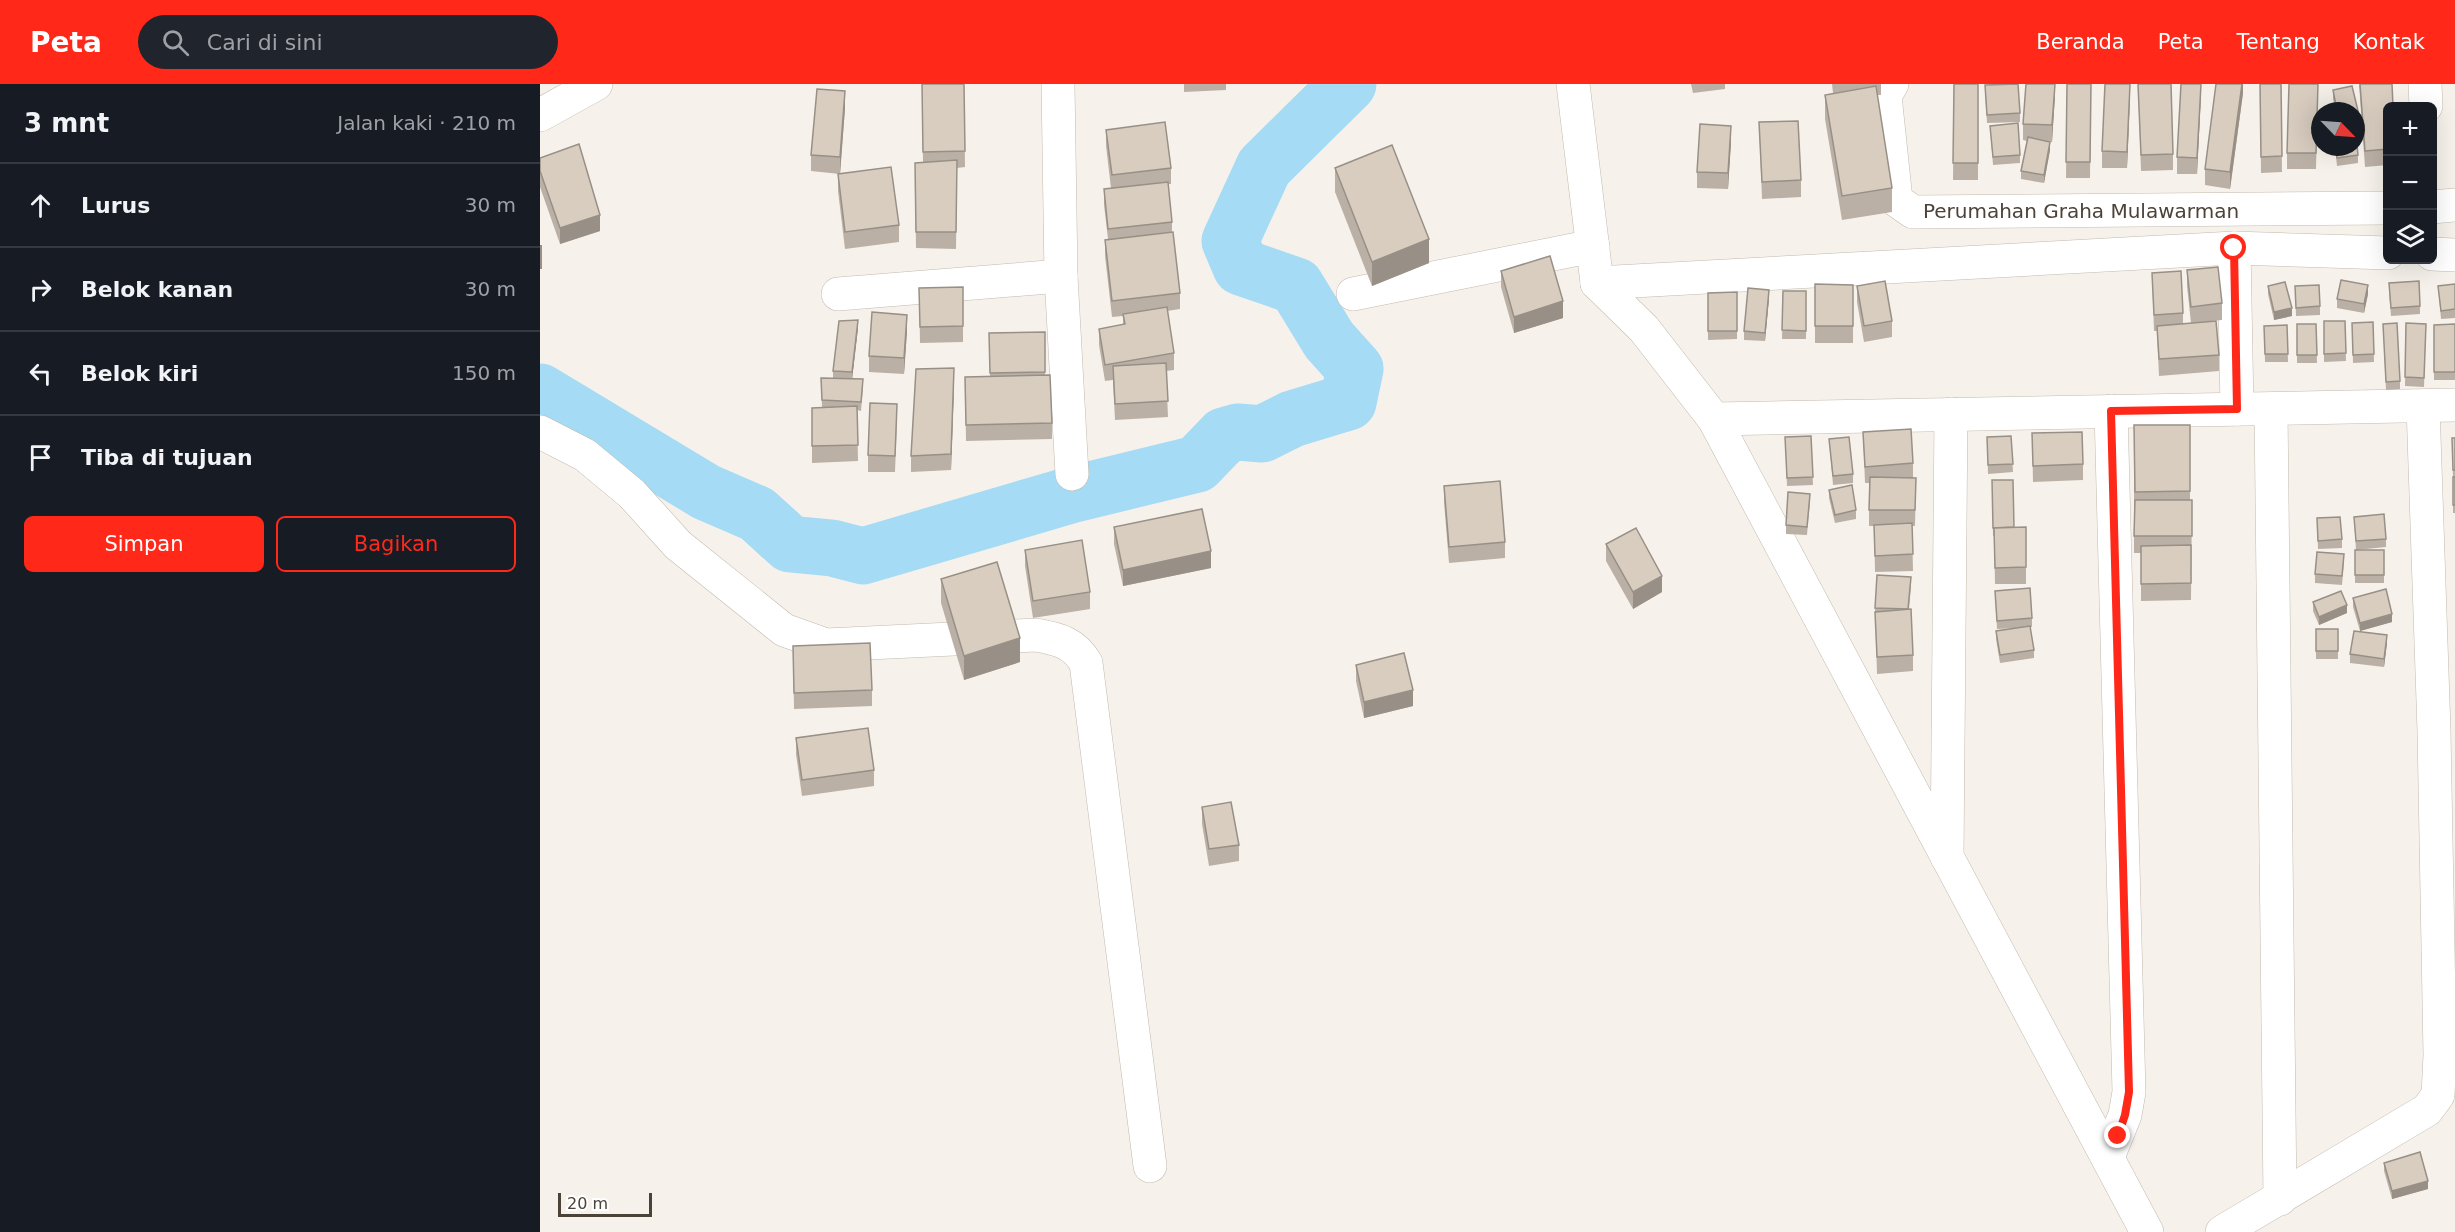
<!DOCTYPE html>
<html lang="id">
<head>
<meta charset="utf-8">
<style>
  :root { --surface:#171b24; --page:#20242c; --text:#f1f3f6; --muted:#9ea1a6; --line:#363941; --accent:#ff2819 }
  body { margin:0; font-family:"DejaVu Sans",sans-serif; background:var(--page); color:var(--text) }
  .controls { position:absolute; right:18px; top:18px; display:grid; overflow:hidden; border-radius:9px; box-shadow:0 6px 24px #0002 }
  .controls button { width:54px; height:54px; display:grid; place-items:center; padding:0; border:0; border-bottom:2px solid var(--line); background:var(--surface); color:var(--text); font:30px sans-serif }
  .compass { position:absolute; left:1771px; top:18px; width:54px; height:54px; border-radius:50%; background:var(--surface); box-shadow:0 6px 24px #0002; rotate:115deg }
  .scale { position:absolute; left:18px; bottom:15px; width:94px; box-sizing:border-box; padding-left:6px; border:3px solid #4b4238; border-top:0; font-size:16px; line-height:21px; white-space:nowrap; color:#4b4238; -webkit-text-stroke:4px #fff; paint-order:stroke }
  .stop { position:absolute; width:18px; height:18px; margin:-14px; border:4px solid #ff2819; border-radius:50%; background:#fff }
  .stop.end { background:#ff2819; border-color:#fff; box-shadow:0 2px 6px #0008 }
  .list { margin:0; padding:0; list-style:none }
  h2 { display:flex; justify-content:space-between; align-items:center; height:78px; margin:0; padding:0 24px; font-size:26px }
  h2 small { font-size:20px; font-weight:400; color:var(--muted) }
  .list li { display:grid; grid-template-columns:39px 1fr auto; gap:18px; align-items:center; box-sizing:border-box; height:84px; padding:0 24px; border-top:2px solid var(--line) }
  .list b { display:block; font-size:22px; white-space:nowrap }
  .list em { font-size:20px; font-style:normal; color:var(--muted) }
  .actions { display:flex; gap:12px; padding:18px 24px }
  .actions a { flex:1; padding:14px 0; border:2px solid var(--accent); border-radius:9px; text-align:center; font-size:21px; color:var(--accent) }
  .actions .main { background:var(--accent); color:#fff }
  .icon { flex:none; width:33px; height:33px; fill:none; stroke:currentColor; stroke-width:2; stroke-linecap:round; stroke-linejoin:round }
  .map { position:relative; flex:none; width:1915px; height:1148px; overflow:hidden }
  header { display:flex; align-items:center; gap:36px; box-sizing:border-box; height:84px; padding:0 30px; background:var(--accent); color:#fff }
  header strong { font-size:28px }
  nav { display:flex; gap:33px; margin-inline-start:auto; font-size:21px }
  .search { width:420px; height:54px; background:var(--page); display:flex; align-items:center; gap:15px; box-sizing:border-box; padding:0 21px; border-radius:33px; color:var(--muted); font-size:22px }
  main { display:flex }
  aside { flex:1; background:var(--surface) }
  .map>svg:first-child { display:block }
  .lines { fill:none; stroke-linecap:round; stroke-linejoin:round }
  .river { stroke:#a5dbf5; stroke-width:57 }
  .minor-casing { stroke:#c3b9ad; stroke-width:34 }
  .minor { stroke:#fff; stroke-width:33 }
  .wall { fill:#bbb0a5 }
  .shaded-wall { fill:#989086 }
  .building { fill:#d9cdc0; stroke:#989086; stroke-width:1.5 }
  .route { stroke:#ff2819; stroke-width:8 }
  .labels { text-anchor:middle; stroke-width:5; stroke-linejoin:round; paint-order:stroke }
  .street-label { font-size:20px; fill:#4b4238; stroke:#fff }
</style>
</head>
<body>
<header>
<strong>Peta</strong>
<div class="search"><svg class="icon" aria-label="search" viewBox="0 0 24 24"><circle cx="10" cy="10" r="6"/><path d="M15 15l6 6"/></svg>Cari di sini</div>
<nav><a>Beranda</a><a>Peta</a><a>Tentang</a><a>Kontak</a></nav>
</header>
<main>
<aside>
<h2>3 mnt<small>Jalan kaki · 210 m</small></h2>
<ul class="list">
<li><svg class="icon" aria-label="ahead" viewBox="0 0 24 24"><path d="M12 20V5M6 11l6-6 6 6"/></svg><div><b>Lurus</b></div><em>30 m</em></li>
<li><svg class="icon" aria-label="right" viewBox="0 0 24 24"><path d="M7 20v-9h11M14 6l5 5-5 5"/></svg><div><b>Belok kanan</b></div><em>30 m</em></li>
<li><svg class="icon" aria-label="left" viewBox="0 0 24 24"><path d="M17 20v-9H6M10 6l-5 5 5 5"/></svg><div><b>Belok kiri</b></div><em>150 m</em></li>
<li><svg class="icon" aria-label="arrive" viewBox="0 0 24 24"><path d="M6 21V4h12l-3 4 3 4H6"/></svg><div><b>Tiba di tujuan</b></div></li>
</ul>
<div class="actions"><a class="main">Simpan</a><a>Bagikan</a></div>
</aside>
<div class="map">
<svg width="1915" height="1148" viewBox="0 0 1915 1148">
  <rect width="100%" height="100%" fill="#f6f2eb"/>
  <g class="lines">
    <!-- river -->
    <polyline class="river" points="0,308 166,408 217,430 250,460 292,464 323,472 534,410 657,380 684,352 698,348 722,350 752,335 808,318 815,285 789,256 756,202 701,183 690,157 724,83 808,0"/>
    <defs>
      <g id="minor">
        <polyline points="518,0 521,192 532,390"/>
        <polyline points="1033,0 1057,199 1104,245 1174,335 1607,1148"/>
        <polyline points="1352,0 1345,12 1356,116 1373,128 1848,124"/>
        <polyline points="1885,0 1886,22"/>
        <polyline points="0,31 56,0"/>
        <polyline points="1892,123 1915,121"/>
        <polyline points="1694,164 1697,325"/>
        <polyline points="1892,170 1915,171"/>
        <polyline points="1057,199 1694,164 1848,169"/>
        <polyline points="298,210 521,192"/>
        <polyline points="813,210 1053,162"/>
        <polyline points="1731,325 1740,1115"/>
        <polyline points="1174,335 1915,321"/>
        <path d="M0,348L45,371L92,410L138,461L244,546L286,561L496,551C519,555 534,559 546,579L610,1082"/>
        <polyline points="1407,773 1411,330"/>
        <polyline points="1568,1073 1585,1031 1589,1008 1571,327"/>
        <polyline points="1682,1148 1887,1026 1898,1011 1900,971 1894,647 1883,322"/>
      </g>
    </defs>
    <!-- minor casing -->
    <use href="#minor" class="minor-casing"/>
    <!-- minor -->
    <use href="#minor" class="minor"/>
  </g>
  <!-- wall -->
  <g class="wall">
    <polygon points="382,0 424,0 425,83 417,84 416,165 376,164 375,95 383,78"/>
    <polygon points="644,0 686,0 686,6 644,8"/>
    <polygon points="1151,0 1185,0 1185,5 1153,9"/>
    <polygon points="1292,0 1341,0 1341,11 1337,11 1352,104 1352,128 1302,136 1285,35 1285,11 1293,9"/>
    <polygon points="1414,0 1438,0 1438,96 1413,96"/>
    <polygon points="1527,0 1551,0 1550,94 1526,94"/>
    <polygon points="1598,0 1633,70 1633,86 1601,87"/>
    <polygon points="1703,0 1703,9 1690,105 1665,101 1665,85"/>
    <polygon points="1720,0 1741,0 1742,88 1721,89"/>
    <polygon points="1778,0 1776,85 1747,85 1747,69"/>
    <polygon points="1819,0 1848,22 1848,81 1825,83"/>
    <polygon points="1812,2 1819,31 1819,39 1816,40 1816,27 1796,27 1793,15 1793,6"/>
    <polygon points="1445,9 1480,29 1480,38 1447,39"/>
    <polygon points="1661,10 1657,90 1637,90 1637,73"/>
    <polygon points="1515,11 1512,58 1510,58 1510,66 1504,99 1481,95 1481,87 1487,57 1483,56 1483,40"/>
    <polygon points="1590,12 1587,84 1562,84 1562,67"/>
    <polygon points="305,24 300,90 271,87 271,71"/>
    <polygon points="1219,38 1261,96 1261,113 1222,115"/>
    <polygon points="1450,42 1480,71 1480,79 1453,81"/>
    <polygon points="566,46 631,84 631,100 628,100 632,138 632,148 640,209 640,225 627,227 634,269 634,286 626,287 628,333 575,336 573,296 565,297 559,261 559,245 583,241 583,232 572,233 565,172 565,156 568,155 564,121 564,105 571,104 566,62"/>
    <polygon points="1191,58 1188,105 1157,104 1157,88"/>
    <polygon points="1795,63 1816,63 1818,71 1818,79 1797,82"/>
    <polygon points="0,74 60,147 20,160 0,103"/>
    <polygon points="795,84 889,179 832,202 795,108"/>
    <polygon points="298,90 359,141 359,158 305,165 298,107"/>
    <polygon points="1647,186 1682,219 1682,236 1671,237 1679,271 1679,287 1619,292 1617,247 1614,247 1612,189 1643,229 1643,240 1651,239 1647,202"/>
    <polygon points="961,187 1023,234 974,249 961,203"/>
    <polygon points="1275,200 1313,201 1313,259 1275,259"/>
    <polygon points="1915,200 1915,234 1901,235 1898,202"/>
    <polygon points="1317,202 1352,237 1352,253 1324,258 1317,218"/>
    <polygon points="1728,202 1752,232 1734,236 1728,210"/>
    <polygon points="1755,202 1780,222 1780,231 1756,232"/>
    <polygon points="423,203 423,258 380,259 379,204"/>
    <polygon points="1243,207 1266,207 1266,255 1242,255"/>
    <polygon points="1197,208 1197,255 1168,256 1168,209"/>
    <polygon points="1849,208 1880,222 1880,230 1851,232"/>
    <polygon points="1828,210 1824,229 1797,224 1797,215"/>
    <polygon points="1229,214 1225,257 1204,256 1204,247"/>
    <polygon points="1784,237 1805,237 1806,277 1784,278"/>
    <polygon points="1833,238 1834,278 1813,279 1812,239"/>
    <polygon points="1866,239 1886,240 1884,303 1865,302"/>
    <polygon points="1757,240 1776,240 1777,279 1757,279"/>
    <polygon points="1843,240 1860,297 1860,305 1846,306"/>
    <polygon points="1915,240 1915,296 1894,296 1894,241"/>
    <polygon points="1747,241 1748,278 1725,278 1724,242"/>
    <polygon points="318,244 312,295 323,304 321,327 317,326 318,377 272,379 272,324 282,323 281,294 293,295 293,287"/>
    <polygon points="367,247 364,290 329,288 329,272"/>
    <polygon points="505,248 505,291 512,339 512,355 426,357 425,293 450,292 449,249"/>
    <polygon points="414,301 411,386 371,388 371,372"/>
    <polygon points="357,336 355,388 328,388 328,371"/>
    <polygon points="1594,341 1650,341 1650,416 1652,416 1651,516 1601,517 1601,469 1594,469"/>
    <polygon points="1323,348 1373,379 1373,394 1376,394 1375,442 1372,442 1373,487 1335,488 1334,442 1329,442 1329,399 1325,399"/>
    <polygon points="1492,349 1543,380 1543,396 1493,398"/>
    <polygon points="1271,352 1273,401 1247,402 1245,353"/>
    <polygon points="1471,352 1473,388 1448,390 1447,353"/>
    <polygon points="1915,354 1915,429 1913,429 1913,393 1912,363"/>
    <polygon points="1289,355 1313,390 1313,399 1293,401"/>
    <polygon points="1452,396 1474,443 1486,443 1486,500 1455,500 1454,452 1453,452"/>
    <polygon points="904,402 965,458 965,474 909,479 904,418"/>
    <polygon points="1289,406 1316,426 1316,435 1295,439 1289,414"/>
    <polygon points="1270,418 1267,451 1246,450 1246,441"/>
    <polygon points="1814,433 1846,455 1846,463 1816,466"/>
    <polygon points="1777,434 1802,455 1802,464 1778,465"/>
    <polygon points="574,443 671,484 583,502 574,460"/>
    <polygon points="1066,460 1122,508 1093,525 1066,477"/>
    <polygon points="485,466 550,508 550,525 493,534 485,482"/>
    <rect x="1815" y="466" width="29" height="33"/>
    <polygon points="1804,478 1802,501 1775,499 1775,490"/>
    <polygon points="401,495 480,578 424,596 401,519"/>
    <polygon points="1371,502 1369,525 1373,571 1373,587 1337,590 1335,524"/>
    <polygon points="1455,507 1492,534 1492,543 1490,543 1494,566 1494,574 1460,579 1456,555 1456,547 1476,544 1457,545"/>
    <polygon points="1813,514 1852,538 1820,547 1813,523"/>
    <polygon points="1773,518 1807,529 1779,541 1773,527"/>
    <rect x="1776" y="545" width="22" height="30"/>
    <polygon points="1847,559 1844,583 1810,579 1810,570"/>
    <polygon points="253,562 332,606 332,622 254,625"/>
    <polygon points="816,581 873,622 824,634 816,597"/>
    <polygon points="256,654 334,686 334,702 262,712 256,670"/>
    <polygon points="662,723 699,761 699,777 669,782 662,740"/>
    <polygon points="1844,1079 1888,1105 1852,1115 1844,1087"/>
  </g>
  <!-- shaded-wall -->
  <g class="shaded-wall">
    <polygon points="1515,0 1515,11 1512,58 1512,41"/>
    <polygon points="1590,0 1590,12 1587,84 1587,68"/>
    <polygon points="1661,0 1661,10 1657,90 1657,74"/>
    <polygon points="1702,0 1703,0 1703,9 1690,105 1690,88"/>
    <polygon points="305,7 305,24 300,90 300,73"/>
    <polygon points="1816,31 1819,31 1819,39 1816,40"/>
    <polygon points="1191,42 1191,58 1188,105 1188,89"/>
    <polygon points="1510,58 1510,66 1504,99 1504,91"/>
    <polygon points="60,131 60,147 20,160 20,144"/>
    <polygon points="889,155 889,179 832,202 832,178"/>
    <rect x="0" y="161" width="2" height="24"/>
    <polygon points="1828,201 1828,210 1824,229 1824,220"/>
    <polygon points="1229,206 1229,214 1225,257 1225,249"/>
    <polygon points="1023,217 1023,234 974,249 974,233"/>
    <polygon points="1752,224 1752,232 1734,236 1734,228"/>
    <polygon points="367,231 367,247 364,290 364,274"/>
    <polygon points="318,236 318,244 312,296 312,288"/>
    <polygon points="414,284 414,301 411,386 411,370"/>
    <polygon points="671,467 671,484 583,502 583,486"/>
    <polygon points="1122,492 1122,508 1093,525 1093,508"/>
    <polygon points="1807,521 1807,529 1779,541 1779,533"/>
    <polygon points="1852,530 1852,538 1820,547 1820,539"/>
    <polygon points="1847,551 1847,559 1844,583 1844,575"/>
    <polygon points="480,554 480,578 424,596 424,572"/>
    <polygon points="873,606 873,622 824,634 824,618"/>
    <polygon points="1888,1097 1888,1105 1852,1115 1852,1107"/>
  </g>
  <!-- building -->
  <g class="building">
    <polygon points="382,0 424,0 425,67 383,68"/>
    <polygon points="1414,0 1438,0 1438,79 1413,79"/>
    <polygon points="1478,0 1480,29 1447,31 1445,1"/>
    <polygon points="1486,0 1515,0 1512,41 1483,40"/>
    <polygon points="1527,0 1551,0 1550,78 1526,78"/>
    <polygon points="1565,0 1590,0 1587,68 1562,67"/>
    <polygon points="1598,0 1631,0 1633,70 1601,71"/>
    <polygon points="1641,0 1661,0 1657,74 1637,73"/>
    <polygon points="1676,0 1702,0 1690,88 1665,85"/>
    <polygon points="1720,0 1741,0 1742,72 1721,73"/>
    <polygon points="1749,0 1778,0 1776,69 1747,69"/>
    <polygon points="1820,0 1852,0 1853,22 1848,22 1848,65 1825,67"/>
    <polygon points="1336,2 1352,104 1302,112 1285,11"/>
    <polygon points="1812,2 1819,31 1816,31 1816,27 1797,27 1793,6"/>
    <polygon points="277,5 305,7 300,73 271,71"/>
    <polygon points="1258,37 1261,96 1222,98 1219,38"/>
    <polygon points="625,38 631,84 572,91 566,46"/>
    <polygon points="1478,39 1480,71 1453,73 1450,42"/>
    <polygon points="1160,40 1191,42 1188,89 1157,88"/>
    <polygon points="1816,51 1818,71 1797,74 1796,63 1816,63"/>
    <polygon points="1488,53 1510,58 1504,91 1481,87"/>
    <polygon points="39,60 60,131 20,144 0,87 0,74"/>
    <polygon points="852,61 889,155 832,178 795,84"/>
    <polygon points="417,76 416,148 376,148 375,79"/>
    <polygon points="351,83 359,141 305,148 298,90"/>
    <polygon points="628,98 632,138 568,145 564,105"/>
    <polygon points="633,148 640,209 572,217 565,156"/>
    <polygon points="1010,172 1023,217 974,233 961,187"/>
    <polygon points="1678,183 1682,219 1651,223 1647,186"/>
    <polygon points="1641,187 1643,229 1614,231 1612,189"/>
    <polygon points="1801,196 1828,201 1824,220 1797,215"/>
    <polygon points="1345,197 1352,237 1324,242 1317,202"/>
    <polygon points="1879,197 1880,222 1851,224 1849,199"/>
    <polygon points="1745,198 1752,224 1734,228 1728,202"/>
    <polygon points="1275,200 1313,201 1313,242 1275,242"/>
    <polygon points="1915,200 1915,225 1901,227 1898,202"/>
    <polygon points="1779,201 1780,222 1756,224 1755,202"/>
    <polygon points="423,203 423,242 380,243 379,204"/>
    <polygon points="1208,204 1229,206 1225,249 1204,247"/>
    <polygon points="1243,207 1266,207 1266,247 1242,246"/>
    <polygon points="1197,208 1197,247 1168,247 1168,209"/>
    <polygon points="627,223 634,269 565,281 559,245 585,240 583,230"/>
    <polygon points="332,228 367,231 364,274 329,272"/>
    <polygon points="318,236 312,288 293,287 299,237"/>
    <polygon points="1676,237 1679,271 1619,275 1617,242"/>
    <polygon points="1784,237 1805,237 1806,269 1784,270"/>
    <polygon points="1833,238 1834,270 1813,271 1812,239"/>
    <polygon points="1857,239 1860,297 1846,298 1843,240"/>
    <polygon points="1866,239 1886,240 1884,294 1865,293"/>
    <polygon points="1757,240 1776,240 1777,271 1757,271"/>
    <polygon points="1915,240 1915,288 1894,288 1894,241"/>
    <polygon points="1747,241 1748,270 1725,270 1724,242"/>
    <polygon points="505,248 505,288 450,289 449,249"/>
    <polygon points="626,279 628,317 575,320 573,282"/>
    <polygon points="414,284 411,370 371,372 376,285"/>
    <polygon points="510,291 512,339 426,341 425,293"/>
    <polygon points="281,294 323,295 321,318 282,316"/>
    <polygon points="330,319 357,320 355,372 328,371"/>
    <polygon points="317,322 318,361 272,362 272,324"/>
    <polygon points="1594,341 1650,341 1650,407 1595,408"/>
    <polygon points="1371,345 1373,379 1325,383 1323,348"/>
    <polygon points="1542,348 1543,380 1493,382 1492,349"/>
    <polygon points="1271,352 1273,393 1247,394 1245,353"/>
    <polygon points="1471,352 1473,380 1448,381 1447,353"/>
    <polygon points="1309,353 1313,390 1293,392 1289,355"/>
    <polygon points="1912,354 1915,354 1915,386 1913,386"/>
    <polygon points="1330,393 1376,394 1375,426 1329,426"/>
    <rect x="1913" y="393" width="2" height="28"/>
    <polygon points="1452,396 1473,396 1474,443 1453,444"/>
    <polygon points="960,397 965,458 909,463 904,402"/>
    <polygon points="1312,401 1316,426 1295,431 1289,406"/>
    <polygon points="1248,408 1270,410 1267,443 1246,441"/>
    <polygon points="1595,416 1652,416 1652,452 1594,452"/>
    <polygon points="662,425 671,467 583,486 574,443"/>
    <polygon points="1844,430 1846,455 1816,457 1814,433"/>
    <polygon points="1800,433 1802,455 1778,457 1777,434"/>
    <polygon points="1372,439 1373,470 1335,472 1334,441"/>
    <polygon points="1486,443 1486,483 1455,484 1454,444"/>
    <polygon points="1096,444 1122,492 1093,508 1066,460"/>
    <polygon points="542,456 550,508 493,517 485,466"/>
    <polygon points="1651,461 1651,499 1601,500 1601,462"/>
    <rect x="1815" y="466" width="29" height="25"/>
    <polygon points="1777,468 1804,470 1802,492 1775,490"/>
    <polygon points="457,478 480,554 424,572 401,495"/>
    <polygon points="1337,491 1371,493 1368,525 1335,524"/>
    <polygon points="1490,504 1492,534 1457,537 1455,507"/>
    <polygon points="1846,505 1852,530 1820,539 1813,514"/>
    <polygon points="1801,507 1807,521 1779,533 1773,518"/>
    <polygon points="1371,525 1373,571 1337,573 1335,528"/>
    <polygon points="1490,542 1494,566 1460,571 1456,547"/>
    <rect x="1776" y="545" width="22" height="22"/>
    <polygon points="1814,547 1847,551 1844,575 1810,570"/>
    <polygon points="330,559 332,606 254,609 253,562"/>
    <polygon points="864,569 873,606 824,618 816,581"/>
    <polygon points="328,644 334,686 262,696 256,654"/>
    <polygon points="691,718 699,761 669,765 662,723"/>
    <polygon points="1880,1068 1888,1097 1852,1107 1844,1079"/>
  </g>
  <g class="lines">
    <!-- route -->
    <polyline class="route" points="1578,1052 1585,1031 1589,1008 1571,327 1697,325 1694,164"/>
  </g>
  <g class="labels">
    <!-- street labels -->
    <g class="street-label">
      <text x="1541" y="134">Perumahan Graha Mulawarman</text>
    </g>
  </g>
</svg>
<div class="controls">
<button>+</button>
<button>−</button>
<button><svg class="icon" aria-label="layers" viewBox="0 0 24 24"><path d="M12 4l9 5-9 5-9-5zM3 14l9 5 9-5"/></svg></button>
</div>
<svg class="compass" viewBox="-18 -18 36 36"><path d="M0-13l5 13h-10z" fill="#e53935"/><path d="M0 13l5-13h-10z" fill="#9ea1a6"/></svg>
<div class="scale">20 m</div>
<div class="stop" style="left:1694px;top:164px"></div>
<div class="stop end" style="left:1578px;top:1052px"></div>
</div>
</main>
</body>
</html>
